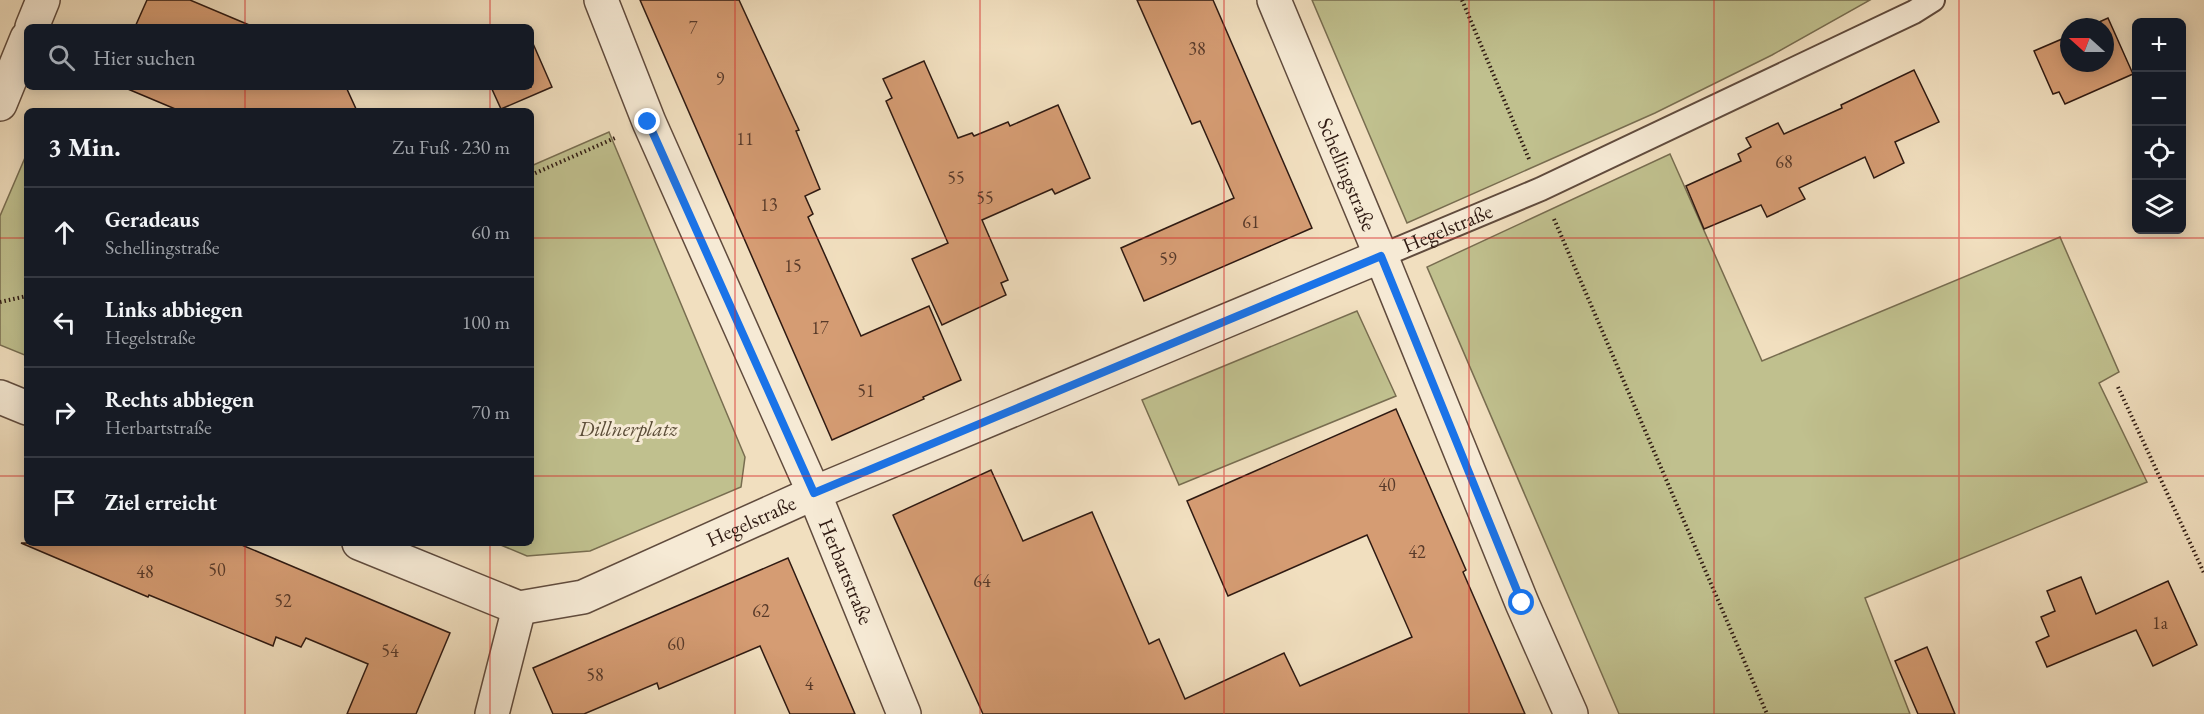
<!DOCTYPE html>
<html lang="de">
<head>
<meta charset="utf-8">
<style>
  :root { --surface:#171b24; --page:#242831; --text:#f1f3f6; --muted:#9ea1a6; --line:#363941 }
  body { margin:0; font-family:"EB Garamond",serif; background:var(--page); color:var(--text) }
  .controls { position:absolute; right:18px; top:18px; display:grid; overflow:hidden; border-radius:9px; box-shadow:0 3px 15px #0003 }
  .controls button { width:54px; height:54px; display:grid; place-items:center; padding:0; border:0; border-bottom:2px solid var(--line); background:var(--surface); color:var(--text); font:30px sans-serif }
  .compass { position:absolute; left:2060px; top:18px; width:54px; height:54px; border-radius:50%; background:var(--surface); box-shadow:0 3px 15px #0003; rotate:291deg }
  .stop { position:absolute; width:18px; height:18px; margin:-14px; border:4px solid #1a73e8; border-radius:50%; background:#fff }
  .stop.end { background:#1a73e8; border-color:#fff; box-shadow:0 2px 6px #0008 }
  .list { margin:0; padding:0; list-style:none }
  h2 { display:flex; justify-content:space-between; align-items:center; height:78px; margin:0; padding:0 24px; font-size:26px }
  h2 small { font-size:20px; font-weight:400; color:var(--muted) }
  .list li { display:grid; grid-template-columns:39px 1fr auto; gap:18px; align-items:center; box-sizing:border-box; height:90px; padding:0 24px; border-top:2px solid var(--line) }
  .list b { display:block; font-size:22px; white-space:nowrap }
  .list p { margin:0; font-size:20px; white-space:nowrap; color:var(--muted) }
  .list em { font-size:20px; font-style:normal; color:var(--muted) }
  .icon { flex:none; width:33px; height:33px; fill:none; stroke:currentColor; stroke-width:2; stroke-linecap:round; stroke-linejoin:round }
  .map { position:relative; flex:none; width:2204px; height:714px; overflow:hidden }
  .search { position:absolute; background:var(--surface); box-shadow:0 3px 15px #0003; left:24px; top:24px; width:510px; height:66px; display:flex; align-items:center; gap:15px; box-sizing:border-box; padding:0 21px; border-radius:9px; color:var(--muted); font-size:22px }
  .panel { position:absolute; background:var(--surface); box-shadow:0 3px 15px #0003; left:24px; top:108px; width:510px; height:438px; border-radius:9px }
  .map>svg:first-child { display:block }
  .green { fill:#c0c08e; stroke:#786d50; stroke-width:1.5 }
  .building { fill:#d59c73; stroke:#2f1a12; stroke-width:1.5 }
  .lines { fill:none; stroke-linecap:round; stroke-linejoin:round }
  .lane-casing { stroke:#604b3d; stroke-width:26 }
  .street-casing { stroke:#604b3d; stroke-width:36 }
  .path { stroke:#2f1a12; stroke-width:4; stroke-dasharray:1.5 3; stroke-linecap:butt }
  .lane { stroke:#f6ead5; stroke-width:22 }
  .street { stroke:#f6ead5; stroke-width:33 }
  .route { stroke:#1a73e8; stroke-width:8 }
  .grid { fill:none; stroke:#d62828; stroke-width:1.5; stroke-opacity:0.55 }
  .labels { text-anchor:middle; stroke-width:6; stroke-linejoin:round; paint-order:stroke }
  .number-label { font-size:18px; fill:#583a2a }
  .street-label { font-size:21px; fill:#2f1a12; stroke:#f6ead5 }
  .park-label { font-size:21px; font-style:italic; fill:#5a4c37; stroke:#f6ead5 }
</style>
</head>
<body>
<div class="map">
<svg width="2204" height="714" viewBox="0 0 2204 714">
  <rect width="100%" height="100%" fill="#f1dfbf"/>
  <filter id="stains"><feTurbulence type="fractalNoise" baseFrequency=".00333" numOctaves="4"/><feColorMatrix values="0 0 0 0 .2 0 0 0 0 .09 0 0 0 0 .02 0 0 0 .5 -.17"/></filter>
  <radialGradient id="worn" r=".72"><stop offset=".6" stop-color="#630" stop-opacity="0"/><stop offset="1" stop-color="#630" stop-opacity=".3"/></radialGradient>
  <!-- green -->
  <g class="green">
    <polygon points="1312,0 1870,0 1772,55 1655,113 1407,223"/>
    <polygon points="609,132 745,457 741,487 590,551 527,556 496,543 531,543 531,166"/>
    <polygon points="27,153 27,356 0,345 0,216"/>
    <polygon points="1670,154 1762,361 2060,237 2119,372 2099,383 2147,482 1865,598 1910,714 1619,714 1427,267"/>
    <polygon points="1357,311 1396,396 1179,485 1142,400"/>
  </g>
  <!-- building -->
  <g class="building">
    <polygon points="147,0 190,0 254,27 135,27"/>
    <polygon points="640,0 739,0 799,130 796,131 820,189 805,196 813,214 808,217 861,336 929,306 961,380 923,397 924,399 832,440"/>
    <polygon points="1137,0 1213,0 1312,228 1144,301 1121,248 1234,198 1200,121 1192,124"/>
    <polygon points="2108,18 2133,74 2065,104 2059,92 2053,94 2034,51 2069,36 2069,63 2105,63 2105,27 2088,27"/>
    <polygon points="531,39 552,87 501,109 491,87 531,87"/>
    <polygon points="924,61 958,138 972,133 974,136 1008,122 1010,126 1058,105 1090,178 1055,194 1052,189 982,220 1008,280 1001,283 1006,295 942,325 912,259 948,243 886,101 892,98 883,79"/>
    <polygon points="1914,70 1939,122 1895,142 1904,163 1874,178 1865,157 1799,188 1805,199 1767,217 1761,205 1704,229 1686,186 1741,161 1738,154 1751,147 1746,138 1778,123 1784,134 1842,108 1841,105"/>
    <polygon points="123,87 346,87 357,111 180,111"/>
    <polygon points="1396,409 1466,570 1463,572 1525,714 983,714 893,515 991,470 1023,541 1092,512 1149,644 1159,639 1185,699 1284,653 1300,686 1412,637 1367,535 1228,596 1187,501"/>
    <polygon points="21,543 237,543 450,633 416,714 347,714 368,664 306,638 301,647 276,637 273,646 149,595 148,597"/>
    <polygon points="788,558 855,714 790,714 760,646 659,689 657,683 584,714 553,714 533,668"/>
    <polygon points="2081,577 2096,614 2168,581 2197,645 2153,666 2136,630 2047,667 2036,642 2049,636 2041,617 2055,611 2047,591"/>
    <polygon points="1927,647 1955,714 1918,714 1895,661"/>
  </g>
  <g class="lines">
    <defs>
      <g id="lane">
        <path id="s1" d="M1381,256L1541,189L1914,12L1933,0"/>
      </g>
      <g id="street">
        <path id="s2" d="M601,0L649,122L814,493L904,714"/>
        <path id="s3" d="M1274,0L1381,256L1522,603L1571,714"/>
        <polyline points="32,27 43,0"/>
        <polyline points="0,104 27,38"/>
        <polyline points="0,397 27,408"/>
        <path id="s4" d="M359,543L519,608L583,597L814,493L1381,256"/>
        <polyline points="492,714 519,608"/>
      </g>
    </defs>
    <!-- lane casing -->
    <use href="#lane" class="lane-casing"/>
    <!-- street casing -->
    <use href="#street" class="street-casing"/>
    <!-- path -->
    <g class="path">
      <polyline points="1462,0 1529,159"/>
      <polyline points="531,175 615,138"/>
      <polyline points="1554,219 1767,714"/>
      <polyline points="0,302 27,296"/>
      <polyline points="2118,387 2204,573"/>
    </g>
    <!-- lane -->
    <use href="#lane" class="lane"/>
    <!-- street -->
    <use href="#street" class="street"/>
  </g>
  <g class="lines">
    <!-- route -->
    <polyline class="route" points="648,122 814,493 1381,256 1522,603"/>
  </g>
  <!-- grid -->
  <path class="grid" d="M245,0V27M490,0V27M735,0V714M980,0V714M1224,0V714M1469,0V714M1714,0V714M1959,0V714M245,87V111M490,87V111M0,238H27M531,238H2204M0,476H27M531,476H2204M245,543V714M490,543V714"/>
  <g class="labels">
    <!-- number labels -->
    <g class="number-label">
      <text x="693" y="34">7</text>
      <text x="1197" y="55">38</text>
      <text x="720" y="85">9</text>
      <text x="745" y="145">11</text>
      <text x="1784" y="168">68</text>
      <text x="956" y="184">55</text>
      <text x="985" y="204">55</text>
      <text x="769" y="211">13</text>
      <text x="1251" y="228">61</text>
      <text x="1168" y="265">59</text>
      <text x="793" y="272">15</text>
      <text x="820" y="334">17</text>
      <text x="866" y="397">51</text>
      <text x="1387" y="491">40</text>
      <text x="1417" y="558">42</text>
      <text x="217" y="576">50</text>
      <text x="145" y="578">48</text>
      <text x="982" y="587">64</text>
      <text x="283" y="607">52</text>
      <text x="761" y="617">62</text>
      <text x="2160" y="629">1a</text>
      <text x="676" y="650">60</text>
      <text x="390" y="657">54</text>
      <text x="595" y="681">58</text>
      <text x="809" y="690">4</text>
    </g>
    <!-- street labels -->
    <g class="street-label">
      <text dy="7" stroke="none"><textPath href="#s3" startOffset="189">Schellingstraße</textPath></text>
      <text dy="7" stroke="none"><textPath href="#s1" startOffset="72">Hegelstraße</textPath></text>
      <text dy="7" stroke="none"><textPath href="#s4" startOffset="422">Hegelstraße</textPath></text>
      <text dy="7" stroke="none"><textPath href="#s2" startOffset="622">Herbartstraße</textPath></text>
    </g>
    <!-- park labels -->
    <g class="park-label">
      <text x="628" y="436">Dillnerplatz</text>
    </g>
  </g>
  <rect width="100%" height="100%" filter="url(#stains)"/>
  <rect width="100%" height="100%" fill="url(#worn)"/>
</svg>
<div class="controls">
<button>+</button>
<button>−</button>
<button><svg class="icon" aria-label="locate" viewBox="0 0 24 24"><circle cx="12" cy="12" r="6"/><path d="M12 2v4M12 18v4M2 12h4M18 12h4"/></svg></button>
<button><svg class="icon" aria-label="layers" viewBox="0 0 24 24"><path d="M12 4l9 5-9 5-9-5zM3 14l9 5 9-5"/></svg></button>
</div>
<svg class="compass" viewBox="-18 -18 36 36"><path d="M0-13l5 13h-10z" fill="#e53935"/><path d="M0 13l5-13h-10z" fill="#9ea1a6"/></svg>
<div class="stop" style="left:1522px;top:603px"></div>
<div class="stop end" style="left:648px;top:122px"></div>
<div class="search"><svg class="icon" aria-label="search" viewBox="0 0 24 24"><circle cx="10" cy="10" r="6"/><path d="M15 15l6 6"/></svg>Hier suchen</div>
<section class="panel">
<h2>3 Min.<small>Zu Fuß · 230 m</small></h2>
<ul class="list">
<li><svg class="icon" aria-label="ahead" viewBox="0 0 24 24"><path d="M12 20V5M6 11l6-6 6 6"/></svg><div><b>Geradeaus</b><p>Schellingstraße</p></div><em>60 m</em></li>
<li><svg class="icon" aria-label="left" viewBox="0 0 24 24"><path d="M17 20v-9H6M10 6l-5 5 5 5"/></svg><div><b>Links abbiegen</b><p>Hegelstraße</p></div><em>100 m</em></li>
<li><svg class="icon" aria-label="right" viewBox="0 0 24 24"><path d="M7 20v-9h11M14 6l5 5-5 5"/></svg><div><b>Rechts abbiegen</b><p>Herbartstraße</p></div><em>70 m</em></li>
<li><svg class="icon" aria-label="arrive" viewBox="0 0 24 24"><path d="M6 21V4h12l-3 4 3 4H6"/></svg><div><b>Ziel erreicht</b></div></li>
</ul>
</section>
</div>
</body>
</html>
